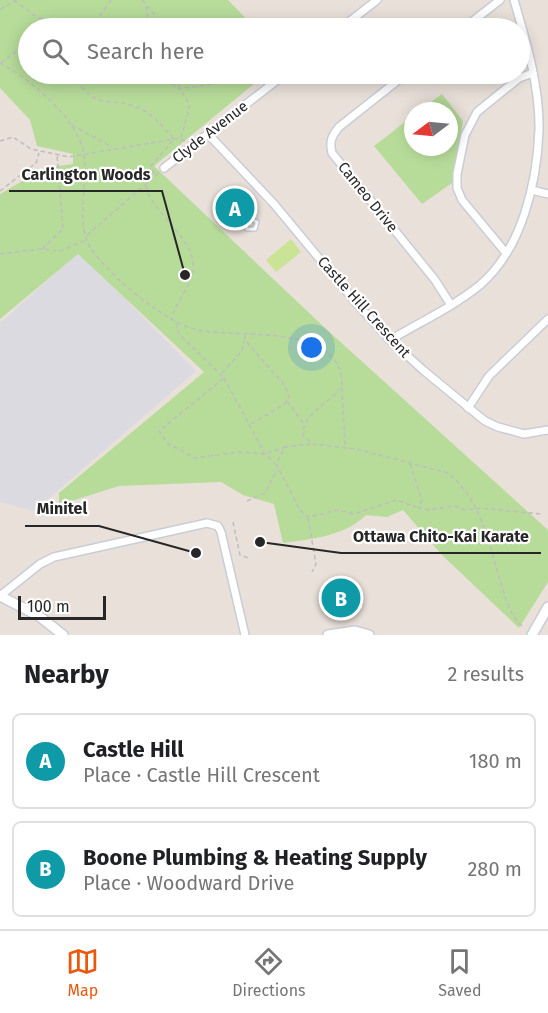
<!DOCTYPE html>
<html lang="en">
<head>
<meta charset="utf-8">
<style>
  :root { --surface:#fff; --page:#f6f6f6; --text:#202124; --muted:#757577; --line:#e0e0e0; --accent:#ea580c }
  body { margin:0; font-family:"Fira Sans",sans-serif; background:var(--page); color:var(--text) }
  .compass { position:absolute; left:404px; top:102px; width:54px; height:54px; border-radius:50%; background:var(--surface); box-shadow:0 3px 15px #0003; rotate:254deg }
  .scale { position:absolute; left:18px; bottom:15px; width:88px; box-sizing:border-box; padding-left:6px; border:3px solid #272727; border-top:0; font-size:16px; line-height:21px; white-space:nowrap; color:#272727; -webkit-text-stroke:4px #fff; paint-order:stroke }
  .you { position:absolute; left:312px; top:348px; width:21px; height:21px; margin:-15px; border:4px solid #fff; border-radius:50%; background:#1a73e8; box-shadow:0 0 0 9px #1a73e833 }
  .badge { display:grid; place-items:center; width:39px; height:39px; border-radius:50%; background:var(--accent); color:#fff; font-size:20px; font-weight:700 }
  .pin { position:absolute; translate:-50% -50%; border:3px solid #fff; box-shadow:0 2px 6px #0006 }
  .list { margin:0; padding:0; list-style:none }
  h2 { display:flex; justify-content:space-between; align-items:center; height:78px; margin:0; padding:0 24px; font-size:26px }
  h2 small { font-size:20px; font-weight:400; color:var(--muted) }
  .list li { display:grid; grid-template-columns:39px 1fr auto; gap:18px; align-items:center; box-sizing:border-box; height:96px; margin:0 12px 12px; padding:0 12px; border:2px solid var(--line); border-radius:9px }
  .list b { display:block; font-size:22px; white-space:nowrap }
  .list p { margin:0; font-size:20px; white-space:nowrap; color:var(--muted) }
  .list em { font-size:20px; font-style:normal; color:var(--muted) }
  .icon { flex:none; width:33px; height:33px; fill:none; stroke:currentColor; stroke-width:2; stroke-linecap:round; stroke-linejoin:round }
  .map { position:relative; flex:none; width:548px; height:635px; overflow:hidden }
  .search { position:absolute; background:var(--surface); box-shadow:0 3px 15px #0003; left:18px; right:18px; top:18px; height:66px; display:flex; align-items:center; gap:15px; box-sizing:border-box; padding:0 21px; border-radius:33px; color:var(--muted); font-size:22px }
  .sheet { height:294px; background:var(--surface) }
  nav { display:flex; justify-content:space-around; align-items:center; box-sizing:border-box; height:84px; border-top:2px solid var(--line); background:var(--surface); font-size:16px; color:var(--muted) }
  nav a { display:grid; justify-items:center; gap:3px }
  nav .on { color:var(--accent) }
  .map>svg:first-child { display:block }
  .industrial { fill:#dbdae1 }
  .green { fill:#b7dc99 }
  .pitch { fill:#cbe395 }
  .lines { fill:none; stroke-linecap:round; stroke-linejoin:round }
  .lane-casing { stroke:#c8cdd8; stroke-width:6 }
  .street-casing { stroke:#c8cdd8; stroke-width:10 }
  .secondary-casing { stroke:#c8cdd8; stroke-width:12 }
  .path { stroke:#bebebe; stroke-width:1.5; stroke-dasharray:4.5 3; stroke-linecap:butt }
  .lane { stroke:#fff; stroke-width:3 }
  .street { stroke:#fff; stroke-width:7 }
  .secondary { stroke:#fff; stroke-width:9 }
  .labels { text-anchor:middle; stroke-width:4.5; stroke-linejoin:round; paint-order:stroke }
  .street-label { font-size:15px; fill:#272727; stroke:#fff }
  .leader { fill:none; stroke:#272727; stroke-width:2 }
  .callout-dot { fill:#272727; stroke:#fff; stroke-width:2 }
  .callout-label { font-size:16px; text-anchor:middle; font-weight:bold; fill:#272727; stroke:#fff; stroke-width:4.5; stroke-linejoin:round; paint-order:stroke }
</style>
</head>
<body>
<div class="map">
<svg width="548" height="635" viewBox="0 0 548 635">
  <rect width="100%" height="100%" fill="#e9e0d9"/>
  <!-- industrial -->
  <polygon class="industrial" points="79,252 196,371 34,511 0,502 0,323"/>
  <!-- green -->
  <g class="green">
    <path d="M0,0H228L255,28H28V74H256L260,79L154,166L325,328L548,530V582L519,628L442,555L403,510L387,517L366,515C345,536 312,539 283,543L274,504L243,495L221,482L119,486L59,505V493L204,372L78,254L0,319V194L45,168L73,164V154L37,146L30,120L0,88Z"/>
    <polygon points="442,94 463,121 452,183 422,204 374,146 413,116 413,147 449,147 449,111 419,111"/>
  </g>
  <!-- pitch -->
  <polygon class="pitch" points="291,239 301,252 276,272 266,260"/>
  <g class="lines">
    <defs>
      <polyline id="lane" points="244,223 247,229 255,229 257,222 249,218"/>
      <g id="street">
        <polyline points="341,28 377,0"/>
        <polyline points="464,28 500,0"/>
        <path d="M406,74L339,127C332,136 329,141 332,153L435,280L451,305"/>
        <polyline points="208,134 274,204 357,304 390,340 423,370 485,421 498,427 524,434 548,430"/>
        <polyline points="164,168 285,74"/>
        <polyline points="532,190 548,194"/>
        <polyline points="506,253 462,200 457,188 457,174 465,135 477,112 519,78 533,73"/>
        <path d="M390,340C420,322 453,307 480,285C522,249 537,183 539,130C540,87 526,41 514,0"/>
        <polyline points="468,408 489,376 548,319"/>
        <polyline points="0,596 40,564 54,557 207,523 218,526 221,532 245,635"/>
      </g>
      <g id="secondary">
        <polyline points="0,596 39,616 63,635"/>
        <polyline points="328,635 355,631 369,635"/>
        <polyline points="532,635 548,607"/>
      </g>
    </defs>
    <!-- lane casing -->
    <use href="#lane" class="lane-casing"/>
    <!-- street casing -->
    <use href="#street" class="street-casing"/>
    <!-- secondary casing -->
    <use href="#secondary" class="secondary-casing"/>
    <!-- path -->
    <g class="path">
      <polyline points="14,0 38,18 72,20 89,28"/>
      <polyline points="142,0 166,28"/>
      <polyline points="146,6 149,28"/>
      <polyline points="0,9 16,1"/>
      <polyline points="41,28 46,20"/>
      <polyline points="91,28 111,0"/>
      <path d="M0,63C30,79 79,119 84,155C88,183 77,213 87,241C94,259 130,291 147,303C162,313 176,324 194,329C234,340 342,320 342,385C333,403 298,414 304,437L313,444L356,449L448,473C480,498 489,543 500,580C505,597 509,614 522,626"/>
      <polyline points="1,63 28,42"/>
      <path d="M73,74C98,116 109,93 143,110C155,116 165,130 174,139L151,166L155,176"/>
      <polyline points="152,74 179,88"/>
      <polyline points="177,74 179,87"/>
      <polyline points="72,125 112,147"/>
      <path d="M181,138L190,105L179,88C208,87 234,78 262,82"/>
      <polyline points="0,141 13,137 31,149 69,157 174,139 181,139 188,142"/>
      <path d="M146,186C152,214 198,240 193,271C191,284 176,304 171,318"/>
      <polyline points="0,191 36,163 39,153"/>
      <polyline points="87,235 160,172"/>
      <polyline points="42,249 63,229 57,155"/>
      <polyline points="0,254 42,249 60,251 86,240"/>
      <polyline points="176,323 179,334 224,378 159,431 167,443 195,458 238,452 265,454 285,447"/>
      <polyline points="245,335 245,340 285,386 289,397 285,404 251,424"/>
      <polyline points="222,373 242,351 244,341"/>
      <polyline points="224,378 265,454 275,463"/>
      <polyline points="342,388 345,446"/>
      <polyline points="287,401 304,424"/>
      <polyline points="311,444 285,447 276,464 300,510 308,517 338,510 354,514 396,500 419,508"/>
      <polyline points="410,464 422,500 419,508 429,510 454,506 465,510 482,508 540,514"/>
      <polyline points="247,501 265,493 277,469"/>
      <polyline points="308,518 316,564 312,572"/>
      <polyline points="233,522 240,555 248,558"/>
    </g>
    <!-- lane -->
    <use href="#lane" class="lane"/>
    <!-- street -->
    <use href="#street" class="street"/>
    <!-- secondary -->
    <use href="#secondary" class="secondary"/>
  </g>
  <g class="labels">
    <!-- street labels -->
    <g class="street-label">
      <text transform="translate(210 132) rotate(-38)" y="5">Clyde Avenue</text>
      <text transform="translate(368 197) rotate(51)" y="5">Cameo Drive</text>
      <text transform="translate(364 307) rotate(48)" y="5">Castle Hill Crescent</text>
    </g>
  </g>
  <!-- callouts -->
  <path class="leader" d="M185 275L162 191H9M196 553L99 526H25M260 542L341 553H541"/>
  <g class="callout-dot">
    <circle cx="185" cy="275" r="6"/>
    <circle cx="196" cy="553" r="6"/>
    <circle cx="260" cy="542" r="6"/>
  </g>
  <g class="callout-label">
    <text x="86" y="180">Carlington Woods</text>
    <text x="62" y="514">Minitel</text>
    <text x="441" y="542">Ottawa Chito-Kai Karate</text>
  </g>
</svg>
<svg class="compass" viewBox="-18 -18 36 36"><path d="M0-13l5 13h-10z" fill="#e53935"/><path d="M0 13l5-13h-10z" fill="#757577"/></svg>
<div class="scale">100 m</div>
<div class="you"></div>
<div class="pin badge" style="left:235px;top:208px;background:#0f9aa8">A</div>
<div class="pin badge" style="left:341px;top:598px;background:#0f9aa8">B</div>
<div class="search"><svg class="icon" aria-label="search" viewBox="0 0 24 24"><circle cx="10" cy="10" r="6"/><path d="M15 15l6 6"/></svg>Search here</div>
</div>
<section class="sheet">
<h2>Nearby<small>2 results</small></h2>
<ul class="list">
<li><span class="badge" style="background:#0f9aa8">A</span><div><b>Castle Hill</b><p>Place · Castle Hill Crescent</p></div><em>180 m</em></li>
<li><span class="badge" style="background:#0f9aa8">B</span><div><b>Boone Plumbing &amp; Heating Supply</b><p>Place · Woodward Drive</p></div><em>280 m</em></li>
</ul>
</section>
<nav>
<a class="on"><svg class="icon" aria-label="map" viewBox="0 0 24 24"><path d="M3 6l6-2 6 2 6-2v14l-6 2-6-2-6 2zM9 4v14M15 6v14"/></svg>Map</a>
<a><svg class="icon" aria-label="directions" viewBox="0 0 24 24"><path d="M12 3l9 9-9 9-9-9zM9 14v-3h6M13 9l2 2-2 2"/></svg>Directions</a>
<a><svg class="icon" aria-label="saved" viewBox="0 0 24 24"><path d="M7 4h10v16l-5-4-5 4z"/></svg>Saved</a>
</nav>
</body>
</html>
